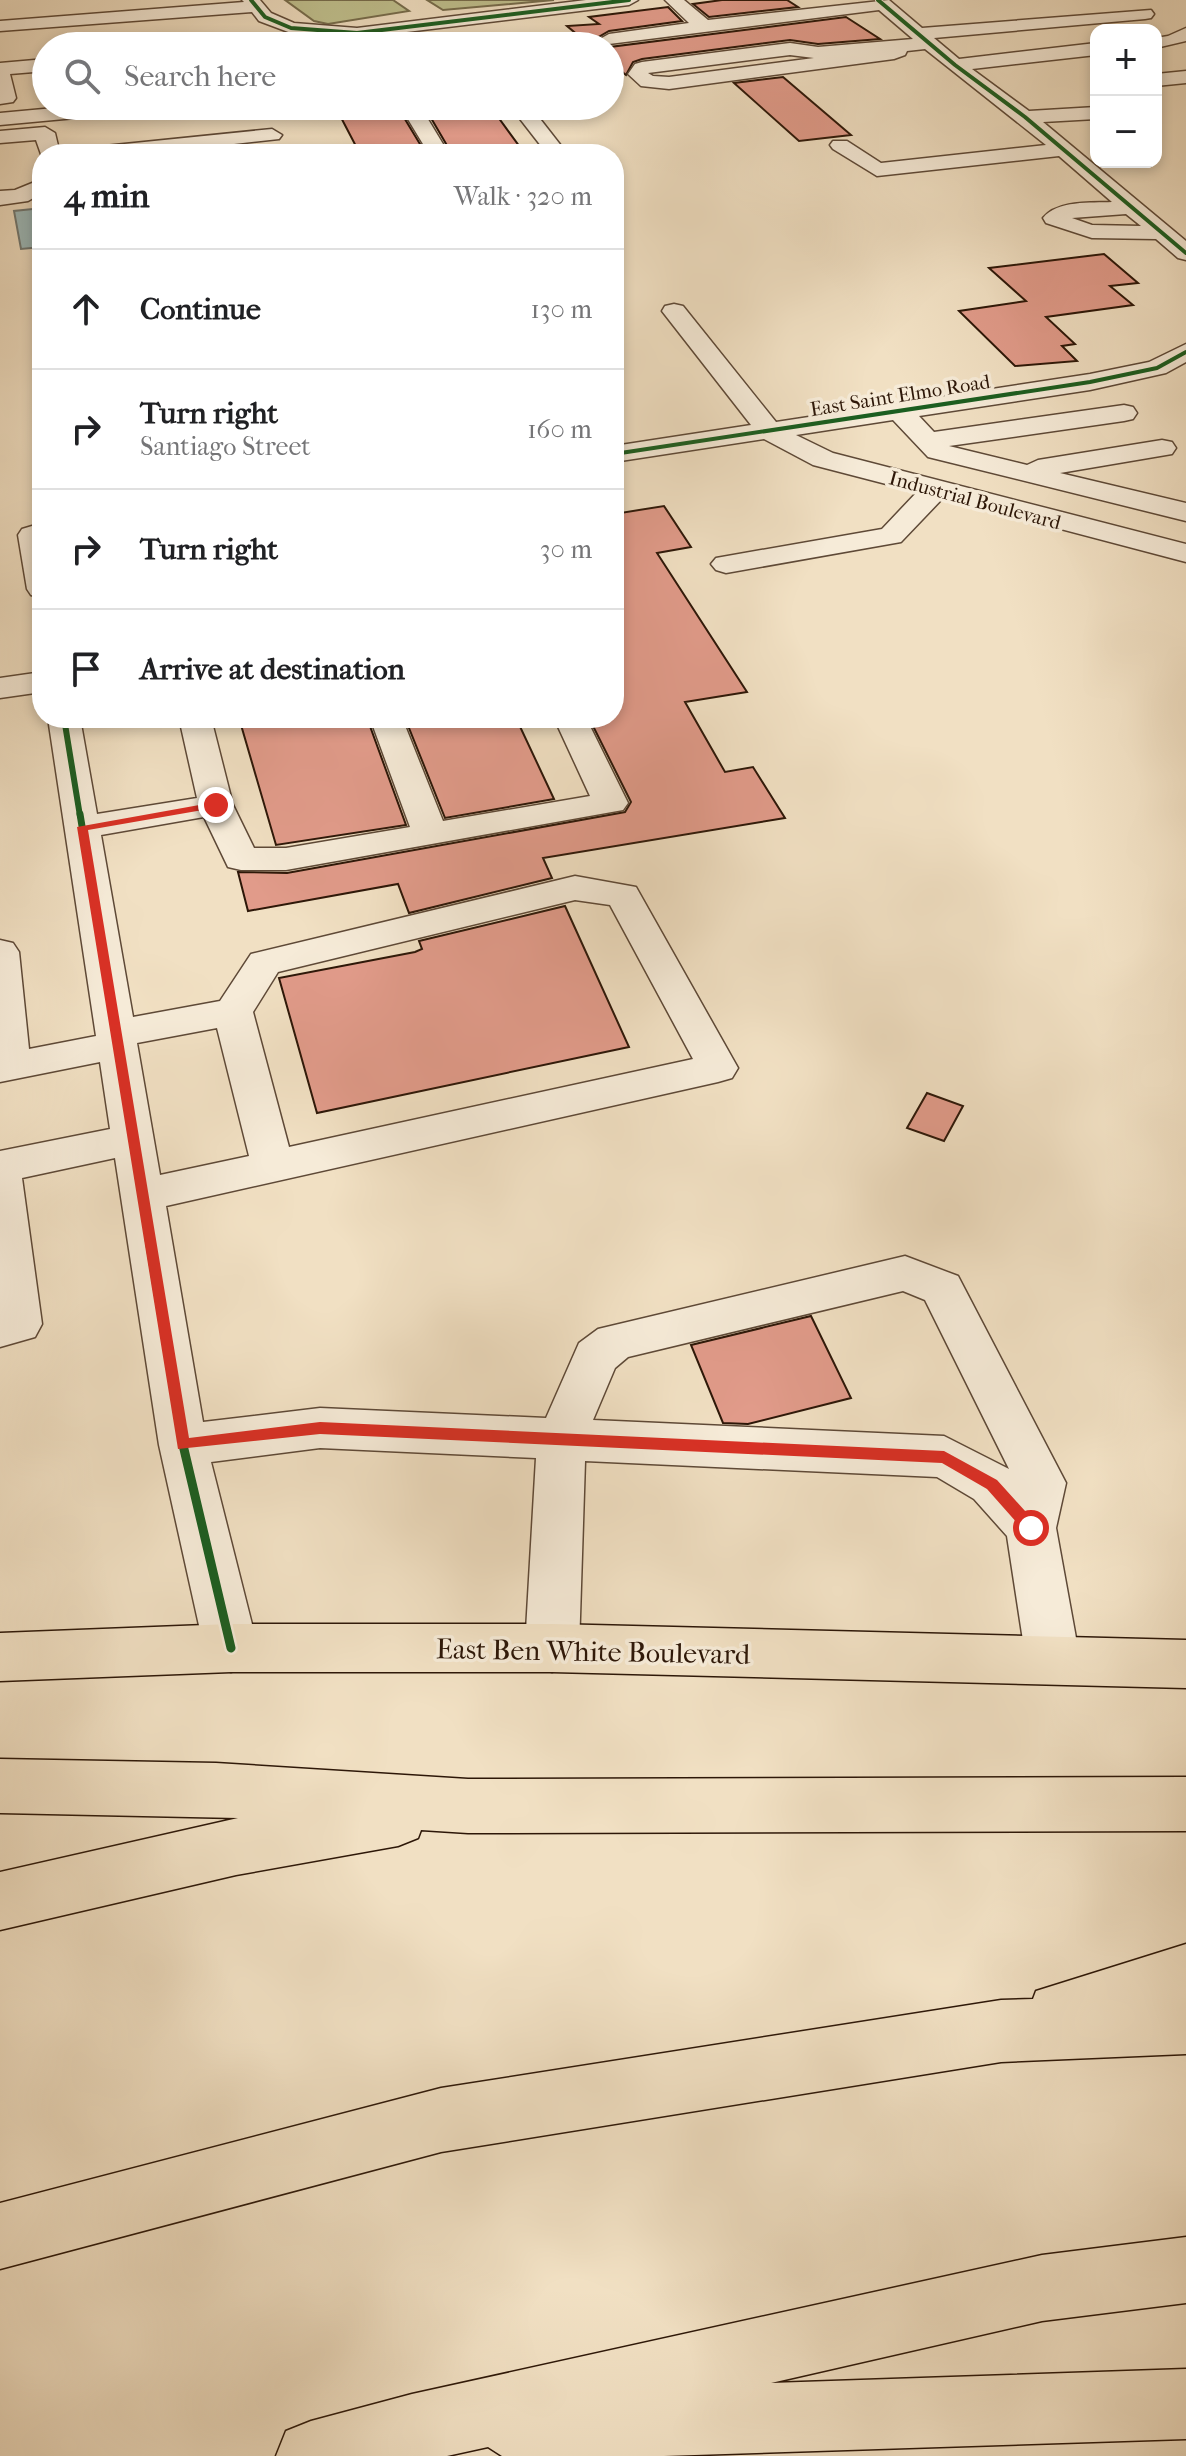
<!DOCTYPE html>
<html lang="en">
<head>
<meta charset="utf-8">
<style>
  :root { --surface:#fff; --page:#f2f2f2; --text:#202124; --muted:#757577; --line:#e0e0e0 }
  body { margin:0; font-family:"IM FELL French Canon",serif; background:var(--page); color:var(--text) }
  .controls { position:absolute; right:24px; top:24px; display:grid; overflow:hidden; border-radius:16px; box-shadow:0 4px 12px #0003 }
  .controls button { width:72px; height:72px; display:grid; place-items:center; padding:0; border:0; border-bottom:2px solid var(--line); background:var(--surface); color:var(--text); font:40px sans-serif }
  .stop { position:absolute; width:24px; height:24px; margin:-18px; border:6px solid #d93025; border-radius:50%; background:#fff }
  .stop.end { background:#d93025; border-color:#fff; box-shadow:0 2px 8px #0008 }
  .list { margin:0; padding:0; list-style:none }
  h2 { display:flex; justify-content:space-between; align-items:center; height:104px; margin:0; padding:0 32px; font-size:34px }
  h2 small { font-size:26px; font-weight:400; color:var(--muted) }
  .list li { display:grid; grid-template-columns:52px 1fr auto; gap:24px; align-items:center; box-sizing:border-box; height:120px; padding:0 32px; border-top:2px solid var(--line) }
  .list b { display:block; font-size:30px; white-space:nowrap }
  .list p { margin:0; font-size:26px; white-space:nowrap; color:var(--muted) }
  .list em { font-size:26px; font-style:normal; color:var(--muted) }
  .icon { flex:none; width:44px; height:44px; fill:none; stroke:currentColor; stroke-width:2; stroke-linecap:round; stroke-linejoin:round }
  .map { position:relative; flex:none; width:1186px; height:2456px; overflow:hidden }
  .search { position:absolute; background:var(--surface); box-shadow:0 4px 12px #0003; left:32px; top:32px; width:592px; height:88px; display:flex; align-items:center; gap:20px; box-sizing:border-box; padding:0 28px; border-radius:44px; color:var(--muted); font-size:30px }
  .panel { position:absolute; background:var(--surface); box-shadow:0 4px 12px #0003; left:32px; top:144px; width:592px; height:584px; border-radius:32px }
  .map>svg:first-child { display:block }
  .green { fill:#c0c18f; stroke:#766c4c; stroke-width:2 }
  .water { fill:#9ebbbc; stroke:#717974; stroke-width:2 }
  .building { fill:#e19b8a; stroke:#2d1708; stroke-width:2 }
  .lines { fill:none; stroke-linecap:round; stroke-linejoin:round }
  .minor-casing { stroke:#5e4937; stroke-width:3 }
  .major-casing { stroke:#2d1708; stroke-width:3 }
  .highway-casing { stroke:#2d1708; stroke-width:3 }
  .minor { fill:#f6ebd8; fill-rule:evenodd }
  .major { fill:#f1e0c3; fill-rule:evenodd }
  .highway { fill:#f1e0c3; fill-rule:evenodd }
  .cycleway-far3-casing { stroke:#f6ebd8; stroke-width:6 }
  .cycleway-far2-casing { stroke:#f6ebd8; stroke-width:10 }
  .cycleway-far1-casing { stroke:#f6ebd8; stroke-width:11 }
  .cycleway-casing { stroke:#f6ebd8; stroke-width:14 }
  .cycleway-far3 { stroke:#1b5e20; stroke-width:4 }
  .cycleway-far2 { stroke:#1b5e20; stroke-width:6 }
  .cycleway-far1 { stroke:#1b5e20; stroke-width:7 }
  .cycleway { stroke:#1b5e20; stroke-width:9 }
  .route { fill:#d93025 }
  .labels { text-anchor:middle; stroke-width:7; stroke-linejoin:round; paint-order:stroke }
  .far-street-label { font-size:20px; fill:#2d1708; stroke:#f6ebd8 }
  .near-street-label { font-size:28px; fill:#2d1708; stroke:#f6ebd8 }
</style>
</head>
<body>
<div class="map">
<svg width="1186" height="2456" viewBox="0 0 1186 2456">
  <rect width="100%" height="100%" fill="#f1e0c3"/>
  <filter id="stains"><feTurbulence type="fractalNoise" baseFrequency=".0025" numOctaves="4"/><feColorMatrix values="0 0 0 0 .2 0 0 0 0 .09 0 0 0 0 .02 0 0 0 .5 -.17"/></filter>
  <radialGradient id="worn" r=".72"><stop offset=".6" stop-color="#630" stop-opacity="0"/><stop offset="1" stop-color="#630" stop-opacity=".3"/></radialGradient>
  <!-- green -->
  <g class="green">
    <polygon points="285,0 393,0 409,11 328,24 314,21"/>
    <polygon points="427,0 554,0 443,10"/>
  </g>
  <!-- water -->
  <polygon class="water" points="42,208 42,247 21,249 14,211"/>
  <!-- building -->
  <g class="building">
    <polygon points="722,0 787,0 798,7 709,17 693,4"/>
    <polygon points="668,7 682,21 609,31 597,38 606,46 591,46 567,26 599,24 589,17"/>
    <polygon points="846,17 880,39 818,44 790,40 642,59 633,62 626,75 610,62 610,47"/>
    <polygon points="783,77 851,135 799,141 734,83"/>
    <polygon points="335,106 397,106 426,154 359,152"/>
    <polygon points="424,106 490,106 525,154 452,154"/>
    <polygon points="1104,254 1138,283 1110,286 1133,305 1046,317 1075,344 1062,346 1077,361 1015,366 959,311 1026,301 989,268"/>
    <polygon points="664,506 691,547 657,553 747,692 685,702 725,772 753,767 785,818 543,858 552,878 409,913 398,884 248,911 238,872 287,873 625,812 631,802 589,718 614,718 614,514"/>
    <polygon points="239,718 367,718 406,825 276,845"/>
    <polygon points="405,718 516,718 554,799 445,818"/>
    <polygon points="565,906 629,1047 317,1113 279,978 415,952 422,949 419,941"/>
    <polygon points="927,1093 963,1106 944,1141 907,1128"/>
    <polygon points="811,1316 851,1398 748,1424 723,1423 691,1345"/>
  </g>
  <g class="lines">
    <defs>
      <g id="minor">
        <polygon points="242,0 260,0 271,13 294,23 357,28 586,0 638,0 629,5 357,38 291,33 259,21 252,12 0,31 0,21 244,2"/>
        <path d="M665,0H684L708,20L889,0L922,28L1151,10L1154,14L1151,18L1145,19L934,38L959,59L1096,43V55L972,69L1029,111L1096,107V119L1043,122L1186,241V260L1178,258L1156,239L1092,238L1046,223L1043,218C1057,200 1091,203 1112,202L1059,156L877,176L833,149L830,145L833,141H847L881,163L1046,145L925,49L907,51L905,55L894,59L669,89L641,86L628,74L635,64L642,62L790,43L818,47L913,39L879,10L609,44L600,39L609,34L689,23ZM790,55L814,58L669,77L653,76L648,73ZM1126,214L1141,226L1092,225L1072,218Z"/>
        <polygon points="1186,28 1186,41 1156,48 1156,38 1168,36"/>
        <polygon points="223,35 229,36 235,46 217,46 214,40"/>
        <polygon points="46,59 46,71 10,74 16,98 13,102 0,104 0,63"/>
        <polygon points="1186,71 1186,83 1156,86 1156,74"/>
        <polygon points="76,106 150,106 140,112 0,125 0,113"/>
        <polygon points="400,106 420,106 449,154 429,154"/>
        <polygon points="510,106 530,106 562,147 559,151 545,151"/>
        <polygon points="45,127 55,133 60,154 42,154 42,157 36,140 0,143 0,131"/>
        <polygon points="272,129 282,135 279,139 146,154 75,154 85,148"/>
        <polygon points="42,179 42,193 28,201 0,205 0,191 15,190"/>
        <polygon points="674,304 683,306 776,422 1090,374 1149,362 1186,344 1186,362 1166,373 1090,390 919,416 934,432 1124,405 1133,407 1137,413 1133,419 1124,421 949,446 1027,465 1038,460 1162,440 1172,442 1176,448 1172,454 1060,473 1186,503 1186,521 928,457 893,420 796,435 833,453 1186,544 1186,562 943,498 901,542 726,573 716,570 711,564 716,558 882,529 917,492 813,465 764,439 614,462 614,446 751,425 662,311 665,306"/>
        <polygon points="32,526 42,529 42,598 31,595 27,589 18,535 22,529"/>
        <polygon points="42,672 42,692 0,698 0,678"/>
        <path d="M48,718H80L97,814L197,798L179,718H211L233,805L254,848H286L410,827L370,718H402L443,821L590,796L554,718H586L628,803L623,810L286,870H241L228,867L204,817L101,835L133,1017L220,1001L251,954L575,876L636,887L738,1068L732,1078L718,1082L166,1206L203,1422L320,1408L546,1418L579,1343L598,1329L905,1256L958,1276L1066,1483L1056,1528L1080,1660L1072,1677L1053,1684L1034,1677L1026,1660L1007,1536L974,1499L937,1477L585,1461L579,1648L571,1665L552,1672L533,1665L525,1648L536,1458L320,1448L211,1462L258,1648L250,1665L231,1672L212,1665L204,1648L159,1445L115,1158L22,1178L42,1324L35,1337L0,1347V1151L110,1129L100,1062L0,1082V940L13,943L19,952L29,1049L96,1036ZM575,900L610,905L693,1059L289,1147L253,1012L278,972ZM217,1028L249,1156L160,1175L137,1043ZM903,1291L925,1300L1009,1469L944,1436L593,1420L615,1368L628,1357Z"/>
      </g>
      <polygon id="major" points="231,1624 552,1624 1186,1640 1186,1688 552,1672 231,1672 0,1681 0,1633"/>
      <g id="highway">
        <polygon points="0,1759 216,1763 468,1779 1186,1777 1186,1831 468,1833 421,1830 418,1838 398,1846 236,1875 0,1930 0,1872 238,1818 0,1813"/>
        <polygon points="1186,1944 1186,2054 1001,2062 441,2152 0,2269 0,2203 441,2088 1001,2000 1033,1999 1036,1991"/>
        <polygon points="1186,2237 1186,2303 1042,2321 771,2383 1186,2369 1186,2439 664,2456 502,2456 488,2447 447,2456 276,2456 286,2431 311,2421 412,2394 1042,2255"/>
      </g>
    </defs>
    <!-- minor casing -->
    <use href="#minor" class="minor-casing"/>
    <!-- major casing -->
    <use href="#major" class="major-casing"/>
    <!-- highway casing -->
    <use href="#highway" class="highway-casing"/>
    <!-- minor -->
    <use href="#minor" class="minor"/>
    <!-- major -->
    <use href="#major" class="major"/>
    <!-- highway -->
    <use href="#highway" class="highway"/>
    <defs>
      <g id="cycleway-far3">
        <polyline points="251,0 265,17 291,28 357,33 629,0"/>
        <polyline points="878,0 955,65 1025,117 1186,253"/>
        <polyline points="614,454 1090,382 1157,368 1186,352"/>
      </g>
      <polyline id="cycleway-far2" points="64,718 80,816"/>
      <polyline id="cycleway-far1" points="80,814 150,1241"/>
      <polyline id="cycleway" points="149,1239 183,1445 231,1648"/>
    </defs>
    <!-- cycleway-far3 casing -->
    <use href="#cycleway-far3" class="cycleway-far3-casing"/>
    <!-- cycleway-far2 casing -->
    <use href="#cycleway-far2" class="cycleway-far2-casing"/>
    <!-- cycleway-far1 casing -->
    <use href="#cycleway-far1" class="cycleway-far1-casing"/>
    <!-- cycleway casing -->
    <use href="#cycleway" class="cycleway-casing"/>
    <!-- cycleway-far3 -->
    <use href="#cycleway-far3" class="cycleway-far3"/>
    <!-- cycleway-far2 -->
    <use href="#cycleway-far2" class="cycleway-far2"/>
    <!-- cycleway-far1 -->
    <use href="#cycleway-far1" class="cycleway-far1"/>
    <!-- cycleway -->
    <use href="#cycleway" class="cycleway"/>
  </g>
  <!-- route -->
  <polygon class="route" points="216,802 220,803 220,807 88,830 189,1438 320,1422 944,1451 997,1480 1036,1523 1036,1532 1025,1532 987,1489 942,1463 320,1434 178,1449 77,827"/>
  <g class="labels">
    <!-- far-street labels -->
    <g class="far-street-label">
      <text transform="translate(900 395) rotate(-9)" y="7">East Saint Elmo Road</text>
      <text transform="translate(975 500) rotate(15)" y="7">Industrial Boulevard</text>
    </g>
    <!-- near-street labels -->
    <g class="near-street-label">
      <text transform="translate(593 1651) rotate(1)" y="10">East Ben White Boulevard</text>
    </g>
  </g>
  <rect width="100%" height="100%" filter="url(#stains)"/>
  <rect width="100%" height="100%" fill="url(#worn)"/>
</svg>
<div class="controls">
<button>+</button>
<button>−</button>
</div>
<div class="stop" style="left:1031px;top:1528px"></div>
<div class="stop end" style="left:216px;top:805px"></div>
<div class="search"><svg class="icon" aria-label="search" viewBox="0 0 24 24"><circle cx="10" cy="10" r="6"/><path d="M15 15l6 6"/></svg>Search here</div>
<section class="panel">
<h2>4 min<small>Walk · 320 m</small></h2>
<ul class="list">
<li><svg class="icon" aria-label="ahead" viewBox="0 0 24 24"><path d="M12 20V5M6 11l6-6 6 6"/></svg><div><b>Continue</b></div><em>130 m</em></li>
<li><svg class="icon" aria-label="right" viewBox="0 0 24 24"><path d="M7 20v-9h11M14 6l5 5-5 5"/></svg><div><b>Turn right</b><p>Santiago Street</p></div><em>160 m</em></li>
<li><svg class="icon" aria-label="right" viewBox="0 0 24 24"><path d="M7 20v-9h11M14 6l5 5-5 5"/></svg><div><b>Turn right</b></div><em>30 m</em></li>
<li><svg class="icon" aria-label="arrive" viewBox="0 0 24 24"><path d="M6 21V4h12l-3 4 3 4H6"/></svg><div><b>Arrive at destination</b></div></li>
</ul>
</section>
</div>
</body>
</html>
